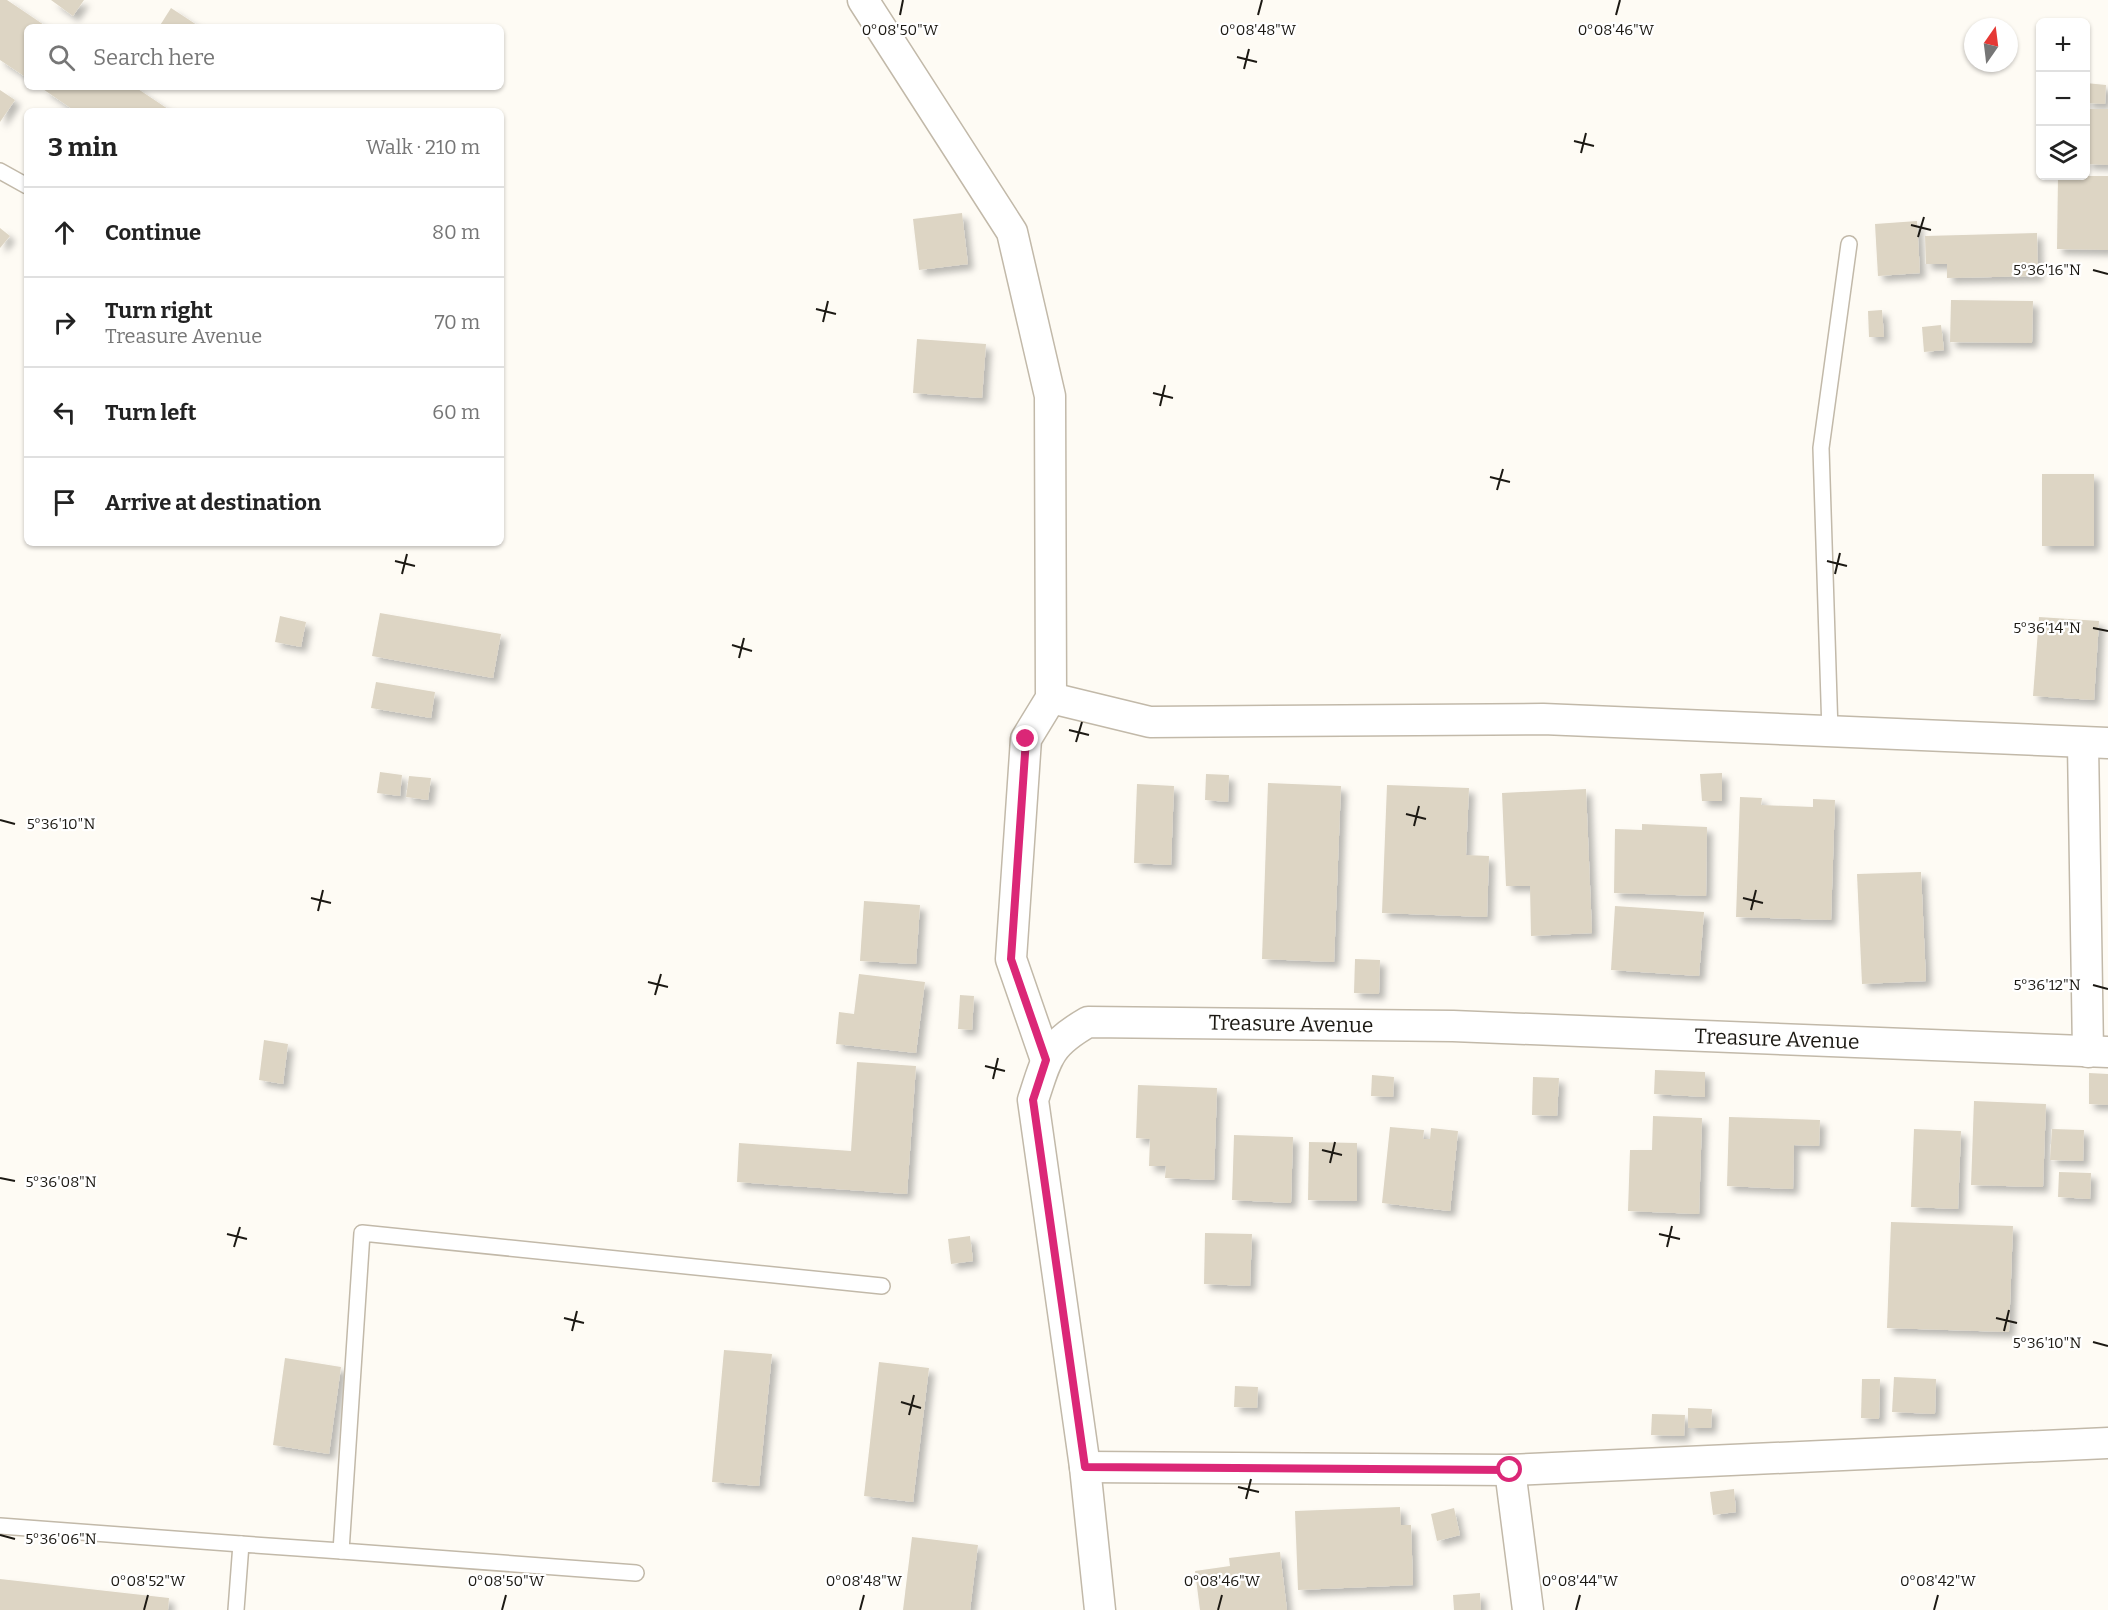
<!DOCTYPE html>
<html lang="en">
<head>
<meta charset="utf-8">
<style>
  :root { --surface:#fff; --page:#f2f2f2; --text:#222; --muted:#767676; --line:#e0e0e0 }
  body { margin:0; font-family:Bitter,serif; background:var(--page); color:var(--text) }
  .controls { position:absolute; right:18px; top:18px; display:grid; overflow:hidden; border-radius:9px; box-shadow:0 2px 4px #0004 }
  .controls button { width:54px; height:54px; display:grid; place-items:center; padding:0; border:0; border-bottom:2px solid var(--line); background:var(--surface); color:var(--text); font:30px sans-serif }
  .compass { position:absolute; left:1964px; top:18px; width:54px; height:54px; border-radius:50%; background:var(--surface); box-shadow:0 2px 4px #0004; rotate:14deg }
  .stop { position:absolute; width:18px; height:18px; margin:-14px; border:4px solid #db2777; border-radius:50%; background:#fff }
  .stop.end { background:#db2777; border-color:#fff; box-shadow:0 2px 6px #0008 }
  .list { margin:0; padding:0; list-style:none }
  h2 { display:flex; justify-content:space-between; align-items:center; height:78px; margin:0; padding:0 24px; font-size:26px }
  h2 small { font-size:20px; font-weight:400; color:var(--muted) }
  .list li { display:grid; grid-template-columns:39px 1fr auto; gap:18px; align-items:center; box-sizing:border-box; height:90px; padding:0 24px; border-top:2px solid var(--line) }
  .list b { display:block; font-size:22px; white-space:nowrap }
  .list p { margin:0; font-size:20px; white-space:nowrap; color:var(--muted) }
  .list em { font-size:20px; font-style:normal; color:var(--muted) }
  .icon { flex:none; width:33px; height:33px; fill:none; stroke:currentColor; stroke-width:2; stroke-linecap:round; stroke-linejoin:round }
  .map { position:relative; flex:none; width:2108px; height:1610px; overflow:hidden }
  .search { position:absolute; background:var(--surface); box-shadow:0 2px 4px #0004; left:24px; top:24px; width:480px; height:66px; display:flex; align-items:center; gap:15px; box-sizing:border-box; padding:0 21px; border-radius:9px; color:var(--muted); font-size:22px }
  .panel { position:absolute; background:var(--surface); box-shadow:0 2px 4px #0004; left:24px; top:108px; width:480px; height:438px; border-radius:9px }
  .map>svg:first-child { display:block }
  .building { fill:#ddd5c4; filter:url(#shadow) }
  .lines { fill:none; stroke-linecap:round; stroke-linejoin:round }
  .lane-casing { stroke:#c2b9a9; stroke-width:18 }
  .street-casing { stroke:#c2b9a9; stroke-width:33 }
  .lane { stroke:#fff; stroke-width:15 }
  .street { stroke:#fff; stroke-width:30 }
  .route { stroke:#db2777; stroke-width:8 }
  .ticks { fill:none; stroke:#1c1913; stroke-width:2 }
  .labels { text-anchor:middle; stroke-width:4.5; stroke-linejoin:round; paint-order:stroke }
  .street-label { font-size:21px; fill:#1c1913; stroke:#fff }
  .ticks-label { font-size:15px; text-anchor:middle; fill:#1c1913; stroke:#fff; stroke-width:4.5; stroke-linejoin:round; paint-order:stroke }
</style>
</head>
<body>
<div class="map">
<svg width="2108" height="1610" viewBox="0 0 2108 1610">
  <defs>
    <filter id="shadow"><feDropShadow dx="5.5" dy="5.5" stdDeviation="3" flood-color="#0004"/></filter>
  </defs>
  <rect width="100%" height="100%" fill="#fefbf4"/>
  <!-- building -->
  <g class="building">
    <polygon points="0,0 7,0 47,27 27,27 27,78 0,60"/>
    <polygon points="51,0 84,0 73,16"/>
    <polygon points="171,8 200,27 159,27"/>
    <polygon points="2086,83 2106,85 2105,104 2086,103"/>
    <polygon points="40,87 135,87 171,111 75,111"/>
    <polygon points="0,90 15,100 0,122"/>
    <polygon points="2086,109 2108,109 2108,165 2086,164"/>
    <polygon points="2058,176 2108,176 2108,250 2057,249"/>
    <polygon points="962,213 968,264 919,270 913,219"/>
    <polygon points="1917,221 1920,273 1878,276 1875,224"/>
    <polygon points="0,228 10,236 0,248"/>
    <polygon points="2037,233 2038,276 1947,278 1947,264 1926,264 1925,236"/>
    <polygon points="1951,300 2033,301 2032,343 1950,342"/>
    <polygon points="1882,310 1884,337 1869,337 1868,311"/>
    <polygon points="1941,325 1944,350 1924,352 1922,327"/>
    <polygon points="917,339 986,344 982,398 913,393"/>
    <rect x="2042" y="474" width="52" height="72"/>
    <polygon points="380,613 501,634 493,678 372,656"/>
    <polygon points="280,616 306,622 301,647 275,642"/>
    <polygon points="2039,617 2099,621 2094,700 2033,696"/>
    <polygon points="376,682 435,692 431,718 371,708"/>
    <polygon points="380,772 402,775 400,796 377,793"/>
    <polygon points="1722,773 1722,801 1702,801 1700,774"/>
    <polygon points="1206,774 1229,775 1228,802 1205,800"/>
    <polygon points="409,776 431,778 428,800 406,797"/>
    <polygon points="1268,783 1341,786 1334,962 1262,959"/>
    <polygon points="1137,784 1174,786 1171,865 1134,863"/>
    <polygon points="1387,785 1469,788 1466,855 1489,856 1487,917 1382,913"/>
    <polygon points="1586,789 1592,933 1531,936 1530,886 1506,886 1502,793"/>
    <polygon points="1740,797 1762,798 1761,805 1813,807 1813,799 1835,800 1831,920 1736,917"/>
    <polygon points="1642,824 1707,827 1706,896 1614,893 1615,829 1642,830"/>
    <polygon points="1921,872 1926,981 1862,984 1857,874"/>
    <polygon points="864,901 920,905 916,964 860,961"/>
    <polygon points="1615,906 1704,912 1699,976 1611,970"/>
    <polygon points="1355,959 1380,960 1379,994 1354,993"/>
    <polygon points="859,974 925,982 916,1053 836,1044 839,1012 854,1014"/>
    <polygon points="960,995 974,996 972,1030 958,1029"/>
    <polygon points="264,1040 288,1044 283,1084 259,1080"/>
    <polygon points="857,1062 916,1066 907,1194 737,1182 739,1143 851,1151"/>
    <polygon points="1655,1070 1705,1072 1705,1097 1654,1094"/>
    <polygon points="2089,1073 2108,1074 2108,1105 2089,1104"/>
    <polygon points="1372,1075 1394,1077 1393,1097 1371,1096"/>
    <polygon points="1533,1077 1559,1078 1557,1116 1532,1115"/>
    <polygon points="1138,1085 1217,1088 1214,1180 1165,1178 1166,1166 1149,1166 1150,1139 1136,1138"/>
    <polygon points="1974,1101 2046,1104 2043,1187 1971,1185"/>
    <polygon points="1653,1116 1702,1118 1699,1214 1628,1211 1630,1150 1652,1150"/>
    <polygon points="1729,1117 1820,1120 1819,1146 1794,1145 1793,1189 1727,1186"/>
    <polygon points="1390,1127 1424,1130 1423,1139 1430,1139 1431,1128 1458,1131 1450,1211 1382,1203"/>
    <polygon points="1914,1129 1961,1131 1958,1209 1911,1207"/>
    <polygon points="2052,1129 2084,1130 2083,1161 2050,1160"/>
    <polygon points="1234,1135 1293,1137 1291,1203 1232,1200"/>
    <polygon points="1309,1142 1357,1143 1357,1201 1308,1200"/>
    <polygon points="2059,1172 2091,1173 2090,1199 2058,1197"/>
    <polygon points="1891,1222 2013,1226 2009,1332 1887,1328"/>
    <polygon points="1205,1233 1252,1234 1250,1286 1204,1284"/>
    <polygon points="970,1236 973,1261 951,1264 948,1239"/>
    <polygon points="724,1350 772,1354 759,1486 712,1482"/>
    <polygon points="285,1358 341,1367 329,1454 273,1445"/>
    <polygon points="879,1362 929,1368 913,1502 864,1496"/>
    <polygon points="1894,1377 1936,1379 1935,1414 1892,1412"/>
    <polygon points="1862,1379 1880,1379 1879,1419 1861,1418"/>
    <polygon points="1235,1386 1258,1387 1257,1408 1234,1407"/>
    <polygon points="1688,1408 1712,1409 1711,1428 1688,1428"/>
    <polygon points="1652,1414 1685,1415 1684,1436 1651,1435"/>
    <polygon points="1734,1489 1736,1512 1713,1515 1710,1492"/>
    <polygon points="1400,1507 1401,1525 1411,1525 1413,1585 1298,1590 1295,1511"/>
    <polygon points="1454,1508 1460,1535 1437,1541 1431,1514"/>
    <polygon points="912,1537 978,1545 970,1610 903,1610"/>
    <polygon points="1280,1552 1287,1610 1200,1610 1195,1571 1230,1566 1229,1558"/>
    <polygon points="0,1579 169,1598 168,1610 0,1610"/>
    <polygon points="1480,1593 1481,1610 1454,1610 1453,1595"/>
  </g>
  <g class="lines">
    <defs>
      <g id="lane">
        <polyline points="0,171 27,186"/>
        <polyline points="1830,732 1821,448 1849,244"/>
        <polyline points="0,1526 241,1544"/>
        <polyline points="636,1573 341,1551 362,1233 882,1286"/>
        <polyline points="236,1610 241,1544 341,1551"/>
      </g>
      <g id="street">
        <polyline points="863,0 1012,232 1050,396 1051,698 1026,739 1011,959 1046,1060"/>
        <polyline points="1051,698 1150,722 1543,719 2108,743"/>
        <polyline points="2083,744 2088,1052"/>
        <polyline points="1085,1467 1510,1470 2108,1443"/>
        <polyline points="1510,1470 1528,1610"/>
        <path d="M1100,1610L1085,1467L1033,1100C1047,1057 1048,1045 1088,1022L1453,1026L2108,1052"/>
      </g>
    </defs>
    <!-- lane casing -->
    <use href="#lane" class="lane-casing"/>
    <!-- street casing -->
    <use href="#street" class="street-casing"/>
    <!-- lane -->
    <use href="#lane" class="lane"/>
    <!-- street -->
    <use href="#street" class="street"/>
  </g>
  <g class="lines">
    <!-- route -->
    <polyline class="route" points="1026,739 1011,959 1046,1060 1033,1100 1085,1467 1510,1470"/>
  </g>
  <!-- ticks -->
  <path class="ticks" d="M900,15L903,0M1258,15L1262,0M1616,15L1620,0M1237,57L1257,62M1244,69L1249,49M1574,141L1594,146M1581,153L1586,133M1911,225L1931,230M1918,237L1924,217M2093,270L2108,274M816,309L836,314M823,322L828,301M1153,393L1173,398M1160,406L1165,385M1490,477L1510,482M1497,490L1503,469M395,561L415,566M1827,561L1847,566M402,574L407,554M1835,574L1840,553M2093,628L2108,631M732,645L752,651M739,658L744,638M1069,730L1089,735M1076,742L1082,722M1406,814L1426,819M0,820L15,824M1414,826L1419,806M311,898L331,903M1743,898L1763,903M1751,910L1756,890M318,911L323,890M648,982L668,987M2093,985L2108,989M655,995L661,974M985,1066L1005,1071M993,1079L998,1058M1322,1150L1342,1155M1330,1163L1335,1142M0,1178L15,1181M227,1234L247,1239M1659,1234L1680,1239M234,1247L240,1227M1667,1247L1672,1226M564,1318L584,1323M1996,1318L2017,1323M572,1331L577,1311M2004,1331L2009,1310M2093,1342L2108,1346M901,1402L921,1408M909,1415L914,1395M1238,1487L1259,1492M1246,1499L1251,1479M0,1535L15,1539M144,1610L148,1595M502,1610L506,1595M860,1610L864,1595M1218,1610L1222,1595M1576,1610L1580,1595M1934,1610L1938,1595"/>
  <g class="labels">
    <!-- street labels -->
    <g class="street-label">
      <text transform="translate(1291 1024) rotate(1)" y="7">Treasure Avenue</text>
      <text transform="translate(1777 1039) rotate(2)" y="7">Treasure Avenue</text>
    </g>
  </g>
  <g class="ticks-label">
    <text x="900" y="35">0°08'50"W</text>
    <text x="1258" y="35">0°08'48"W</text>
    <text x="1616" y="35">0°08'46"W</text>
    <text x="2047" y="275">5°36'16"N</text>
    <text x="2047" y="633">5°36'14"N</text>
    <text x="61" y="829">5°36'10"N</text>
    <text x="2047" y="990">5°36'12"N</text>
    <text x="61" y="1187">5°36'08"N</text>
    <text x="2047" y="1348">5°36'10"N</text>
    <text x="61" y="1544">5°36'06"N</text>
    <text x="148" y="1586">0°08'52"W</text>
    <text x="506" y="1586">0°08'50"W</text>
    <text x="864" y="1586">0°08'48"W</text>
    <text x="1222" y="1586">0°08'46"W</text>
    <text x="1580" y="1586">0°08'44"W</text>
    <text x="1938" y="1586">0°08'42"W</text>
  </g>
</svg>
<div class="controls">
<button>+</button>
<button>−</button>
<button><svg class="icon" aria-label="layers" viewBox="0 0 24 24"><path d="M12 4l9 5-9 5-9-5zM3 14l9 5 9-5"/></svg></button>
</div>
<svg class="compass" viewBox="-18 -18 36 36"><path d="M0-13l5 13h-10z" fill="#e53935"/><path d="M0 13l5-13h-10z" fill="#767676"/></svg>
<div class="stop" style="left:1510px;top:1470px"></div>
<div class="stop end" style="left:1026px;top:739px"></div>
<div class="search"><svg class="icon" aria-label="search" viewBox="0 0 24 24"><circle cx="10" cy="10" r="6"/><path d="M15 15l6 6"/></svg>Search here</div>
<section class="panel">
<h2>3 min<small>Walk · 210 m</small></h2>
<ul class="list">
<li><svg class="icon" aria-label="ahead" viewBox="0 0 24 24"><path d="M12 20V5M6 11l6-6 6 6"/></svg><div><b>Continue</b></div><em>80 m</em></li>
<li><svg class="icon" aria-label="right" viewBox="0 0 24 24"><path d="M7 20v-9h11M14 6l5 5-5 5"/></svg><div><b>Turn right</b><p>Treasure Avenue</p></div><em>70 m</em></li>
<li><svg class="icon" aria-label="left" viewBox="0 0 24 24"><path d="M17 20v-9H6M10 6l-5 5 5 5"/></svg><div><b>Turn left</b></div><em>60 m</em></li>
<li><svg class="icon" aria-label="arrive" viewBox="0 0 24 24"><path d="M6 21V4h12l-3 4 3 4H6"/></svg><div><b>Arrive at destination</b></div></li>
</ul>
</section>
</div>
</body>
</html>
